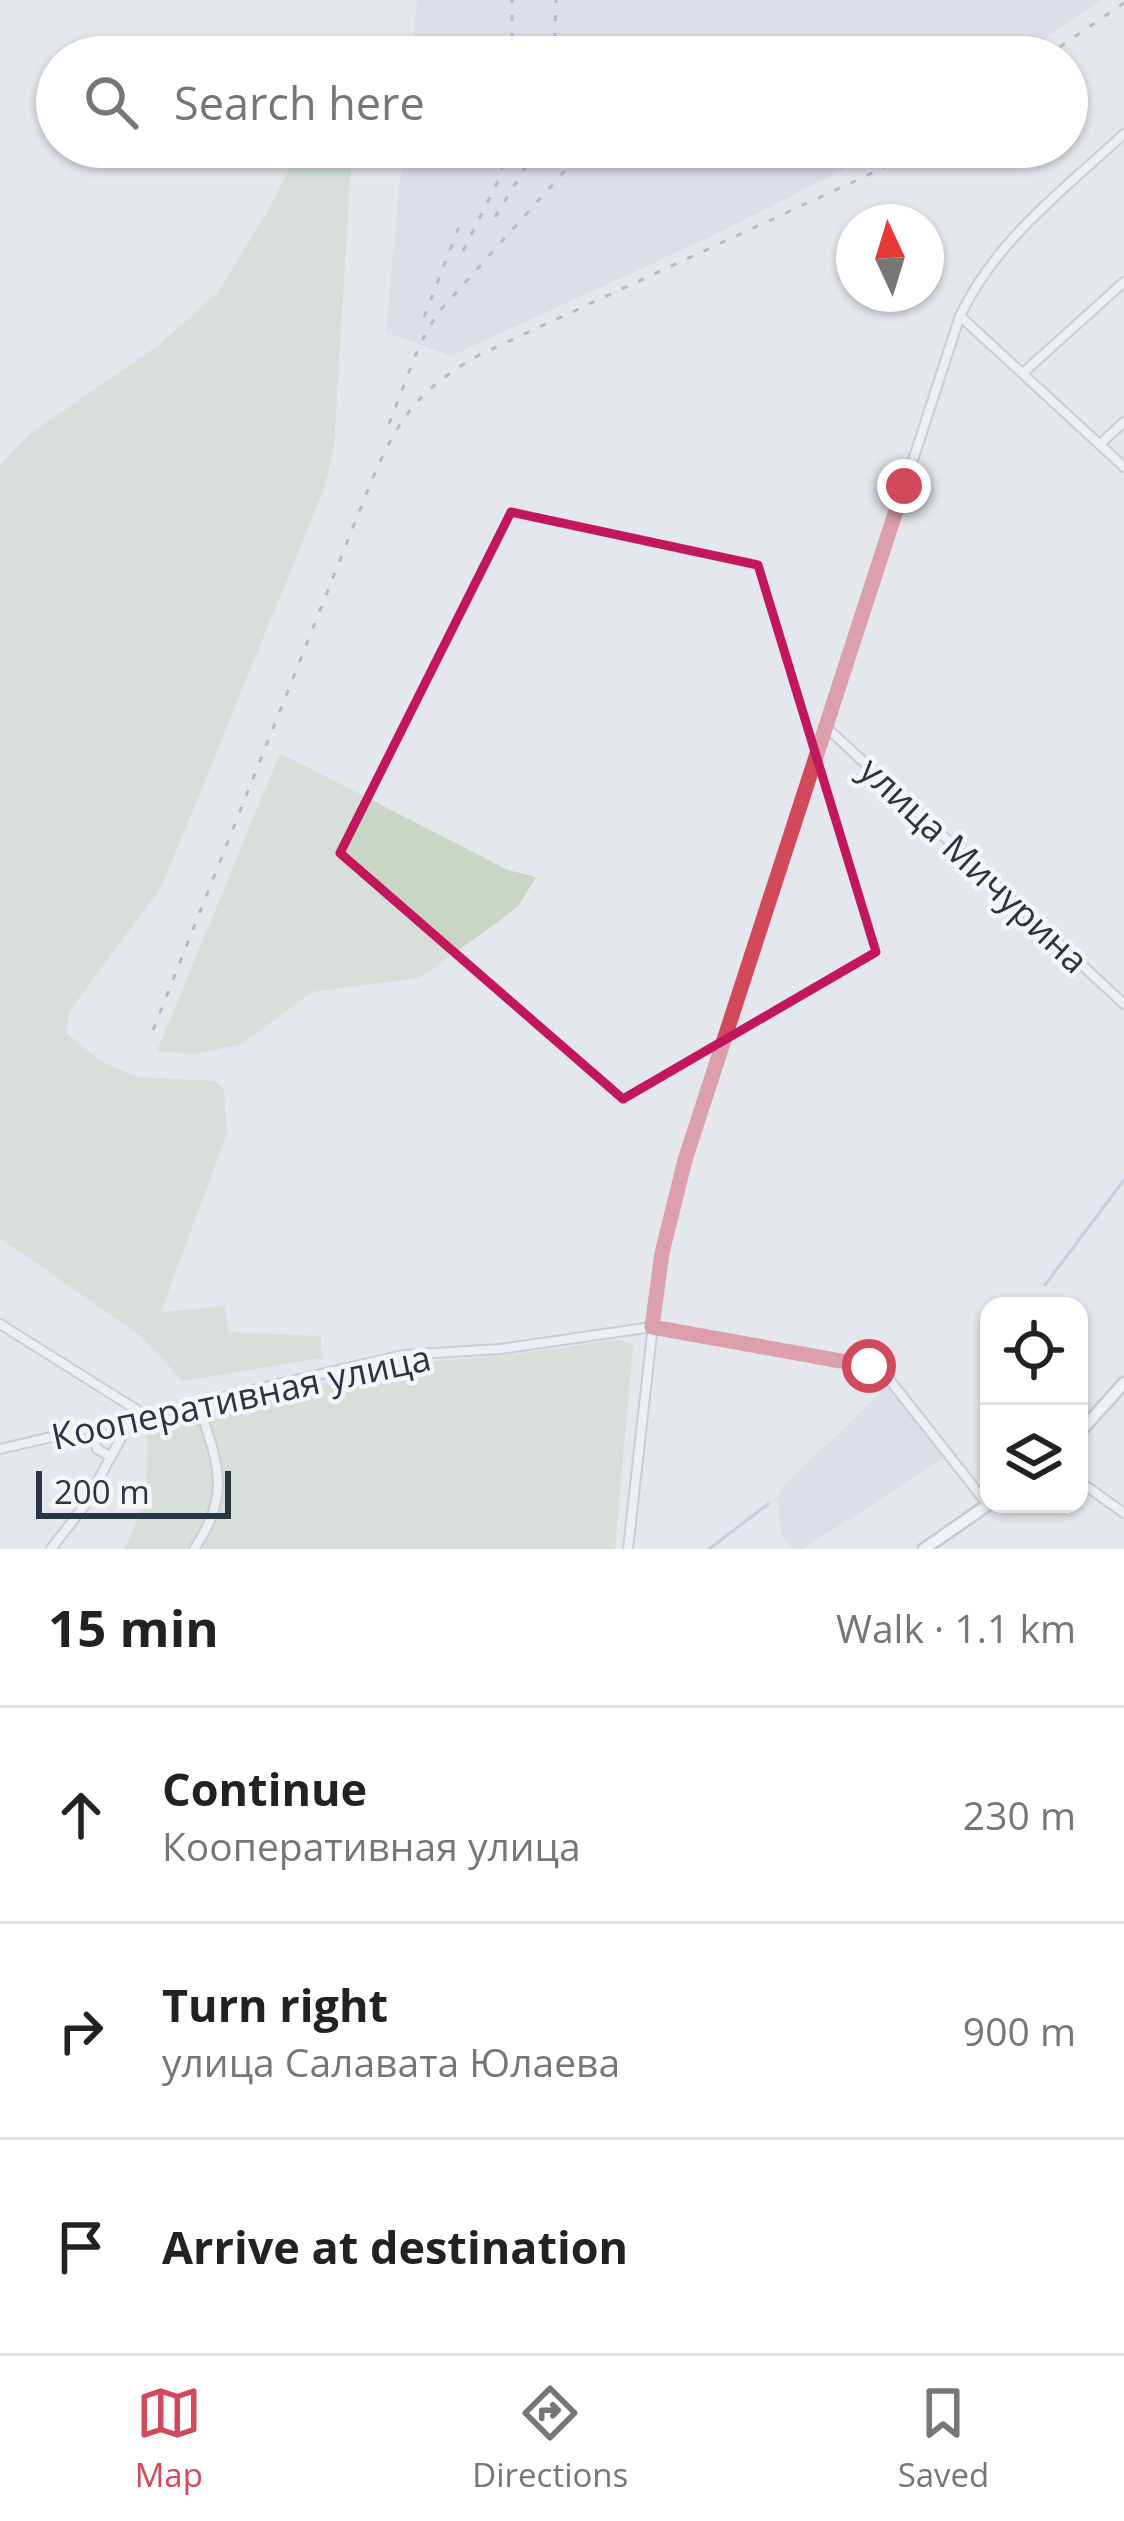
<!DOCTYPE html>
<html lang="en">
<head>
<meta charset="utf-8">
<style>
  :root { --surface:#fff; --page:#f2f2f2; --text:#222; --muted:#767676; --line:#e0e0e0; --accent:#d1495b }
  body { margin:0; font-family:"Open Sans",sans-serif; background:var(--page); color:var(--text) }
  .controls { position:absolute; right:36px; bottom:36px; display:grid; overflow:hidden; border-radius:24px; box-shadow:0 3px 9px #0004 }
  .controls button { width:108px; height:108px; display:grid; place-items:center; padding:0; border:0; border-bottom:3px solid var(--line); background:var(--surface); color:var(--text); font:60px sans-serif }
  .compass { position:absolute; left:836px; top:204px; width:108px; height:108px; border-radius:50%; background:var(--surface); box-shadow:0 3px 9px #0004; rotate:356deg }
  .scale { position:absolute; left:36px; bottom:30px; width:195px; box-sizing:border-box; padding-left:12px; border:6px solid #2b3445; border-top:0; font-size:33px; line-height:42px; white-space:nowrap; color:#2b3445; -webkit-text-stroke:9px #f4f6f9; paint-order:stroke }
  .stop { position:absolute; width:36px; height:36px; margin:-27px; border:9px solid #d1495b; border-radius:50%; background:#fff }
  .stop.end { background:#d1495b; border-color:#fff; box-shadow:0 3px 12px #0008 }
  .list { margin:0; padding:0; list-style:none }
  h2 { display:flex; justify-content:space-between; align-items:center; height:156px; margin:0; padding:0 48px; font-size:51px }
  h2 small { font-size:39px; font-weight:400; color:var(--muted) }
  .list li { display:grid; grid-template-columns:78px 1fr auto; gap:36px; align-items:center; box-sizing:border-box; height:216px; padding:0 48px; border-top:3px solid var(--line) }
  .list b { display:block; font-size:45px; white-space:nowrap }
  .list p { margin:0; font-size:39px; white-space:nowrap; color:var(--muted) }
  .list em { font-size:39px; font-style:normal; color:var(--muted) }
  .icon { flex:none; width:66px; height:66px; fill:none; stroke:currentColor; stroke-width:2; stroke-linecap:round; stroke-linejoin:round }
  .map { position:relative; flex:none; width:1124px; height:1549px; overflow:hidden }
  .search { position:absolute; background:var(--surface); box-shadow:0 3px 9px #0004; left:36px; right:36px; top:36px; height:132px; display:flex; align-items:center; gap:30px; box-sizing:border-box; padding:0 42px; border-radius:66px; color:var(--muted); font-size:45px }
  .sheet { height:804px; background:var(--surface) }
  nav { display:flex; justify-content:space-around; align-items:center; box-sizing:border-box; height:168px; border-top:3px solid var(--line); background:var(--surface); font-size:33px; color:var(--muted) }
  nav a { display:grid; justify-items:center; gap:6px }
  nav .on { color:var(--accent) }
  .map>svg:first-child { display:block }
  .built { fill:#d2d6de }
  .green { fill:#c9d6c5 }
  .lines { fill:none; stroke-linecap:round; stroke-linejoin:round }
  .stream { stroke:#9fb4cc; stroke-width:3 }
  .minor-casing { stroke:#a9aeb7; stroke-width:12 }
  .major-casing { stroke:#a3abb8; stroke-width:15 }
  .minor { stroke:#f7f8fa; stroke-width:8 }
  .major { stroke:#fff; stroke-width:10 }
  .rail { stroke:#7d8696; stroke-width:3; stroke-dasharray:6 12; stroke-linecap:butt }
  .route { stroke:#d1495b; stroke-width:15 }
  .marked { fill:none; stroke:#c2185b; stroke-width:9; stroke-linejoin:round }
  .labels { text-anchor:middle; stroke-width:9; stroke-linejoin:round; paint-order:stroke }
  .street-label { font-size:36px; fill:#2b3445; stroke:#f4f6f9 }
</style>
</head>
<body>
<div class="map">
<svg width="1124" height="1549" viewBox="0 0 1124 1549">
  <rect width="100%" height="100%" fill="#e4e7ec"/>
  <!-- built -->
  <g class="built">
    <polygon points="417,0 1100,0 1020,57 412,57"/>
    <polygon points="403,147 888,147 710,237 451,356 386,332"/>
    <polygon points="888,1385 944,1458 803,1549 793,1549 781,1533 777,1498 787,1483"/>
  </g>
  <!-- green -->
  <g class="green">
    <polygon points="301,147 352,147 334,448 324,489 162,886 69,1012 66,1033 101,1061 137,1077 215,1081 224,1090 227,1133 161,1312 224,1306 229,1332 321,1336 322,1358 183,1381 139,1335 0,1238 0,465 31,433 159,345 218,292 266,214"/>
    <polygon points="280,753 508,870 536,877 519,905 503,918 420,978 312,992 242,1044 196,1054 157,1051"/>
    <path d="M619,1340L633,1346L615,1549H124C149,1503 147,1477 147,1426L408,1363L490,1357Z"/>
  </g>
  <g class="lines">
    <!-- stream -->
    <g class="stream">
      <polyline points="1045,1285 1124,1180"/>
      <polyline points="709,1549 768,1504"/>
    </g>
    <defs>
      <g id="minor">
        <polyline points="960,316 1124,467"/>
        <polyline points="1024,372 1124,282"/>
        <polyline points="1100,444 1124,422"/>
        <polyline points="825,726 1124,1004"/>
        <polyline points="0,1324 145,1415"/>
        <polyline points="92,1427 97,1449 111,1457"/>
        <polyline points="0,1449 403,1355 500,1349 652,1327 869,1366 885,1374 988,1505"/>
        <polyline points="1079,1481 1124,1513"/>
        <polyline points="51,1549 84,1506 132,1418"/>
        <path d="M194,1549C233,1493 217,1462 198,1403"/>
        <path d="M628,1549L661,1253L684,1161L960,316C996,240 1063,190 1124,134"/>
      </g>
      <g id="major">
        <polyline points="1079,1433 1124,1383"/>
        <polyline points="924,1549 989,1504"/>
      </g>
    </defs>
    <!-- minor casing -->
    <use href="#minor" class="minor-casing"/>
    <!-- major casing -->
    <use href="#major" class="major-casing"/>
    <!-- minor -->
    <use href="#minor" class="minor"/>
    <!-- major -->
    <use href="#major" class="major"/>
    <!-- rail -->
    <g class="rail">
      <polyline points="512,57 512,0"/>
      <polyline points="554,57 556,0"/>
      <polyline points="1045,57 1124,3"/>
      <polyline points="495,217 538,147"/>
      <polyline points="463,251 498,181 508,147"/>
      <polyline points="424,317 460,224"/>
      <polyline points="389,424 420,344 437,314 570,165 592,147"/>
      <path d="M153,1030L371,482C399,417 417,391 479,355L896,162L919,147"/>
    </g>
  </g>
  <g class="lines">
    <!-- route -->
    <polyline class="route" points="869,1366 652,1327 662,1253 685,1160 904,486"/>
  </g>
  <!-- marked area -->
  <path d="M0 0H1124V1549H0ZM511,512L758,565L876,952L623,1099L340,853Z" fill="#e4e7ec" fill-opacity=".55" fill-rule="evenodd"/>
  <path class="marked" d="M511,512L758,565L876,952L623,1099L340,853Z"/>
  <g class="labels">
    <!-- street labels -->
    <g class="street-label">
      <text transform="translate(974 865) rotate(43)" y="13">улица Мичурина</text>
      <text transform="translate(241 1397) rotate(-12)" y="13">Кооперативная улица</text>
    </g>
  </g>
</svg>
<div class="controls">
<button><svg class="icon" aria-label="locate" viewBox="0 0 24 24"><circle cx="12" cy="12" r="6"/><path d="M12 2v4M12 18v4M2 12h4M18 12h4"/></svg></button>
<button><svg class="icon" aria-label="layers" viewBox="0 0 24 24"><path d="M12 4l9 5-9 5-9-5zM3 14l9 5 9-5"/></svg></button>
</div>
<svg class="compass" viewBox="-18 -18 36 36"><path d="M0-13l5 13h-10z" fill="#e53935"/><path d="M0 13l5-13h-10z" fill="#767676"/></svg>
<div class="scale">200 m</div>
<div class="stop" style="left:869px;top:1366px"></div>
<div class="stop end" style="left:904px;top:486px"></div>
<div class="search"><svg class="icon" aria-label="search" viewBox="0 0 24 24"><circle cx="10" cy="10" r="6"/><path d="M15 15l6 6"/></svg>Search here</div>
</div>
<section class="sheet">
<h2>15 min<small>Walk · 1.1 km</small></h2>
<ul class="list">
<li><svg class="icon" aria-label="ahead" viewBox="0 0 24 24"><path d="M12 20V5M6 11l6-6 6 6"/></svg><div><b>Continue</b><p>Кооперативная улица</p></div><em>230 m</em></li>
<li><svg class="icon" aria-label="right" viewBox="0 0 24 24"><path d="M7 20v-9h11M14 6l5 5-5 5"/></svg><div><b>Turn right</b><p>улица Салавата Юлаева</p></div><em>900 m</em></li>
<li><svg class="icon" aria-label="arrive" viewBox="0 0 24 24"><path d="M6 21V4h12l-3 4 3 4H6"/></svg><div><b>Arrive at destination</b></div></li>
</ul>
</section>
<nav>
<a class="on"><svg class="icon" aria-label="map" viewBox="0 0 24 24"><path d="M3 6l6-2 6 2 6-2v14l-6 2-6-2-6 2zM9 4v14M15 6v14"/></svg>Map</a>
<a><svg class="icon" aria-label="directions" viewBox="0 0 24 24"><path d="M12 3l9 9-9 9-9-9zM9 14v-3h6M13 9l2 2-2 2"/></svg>Directions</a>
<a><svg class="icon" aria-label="saved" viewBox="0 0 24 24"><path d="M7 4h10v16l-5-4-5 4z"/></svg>Saved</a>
</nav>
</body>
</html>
